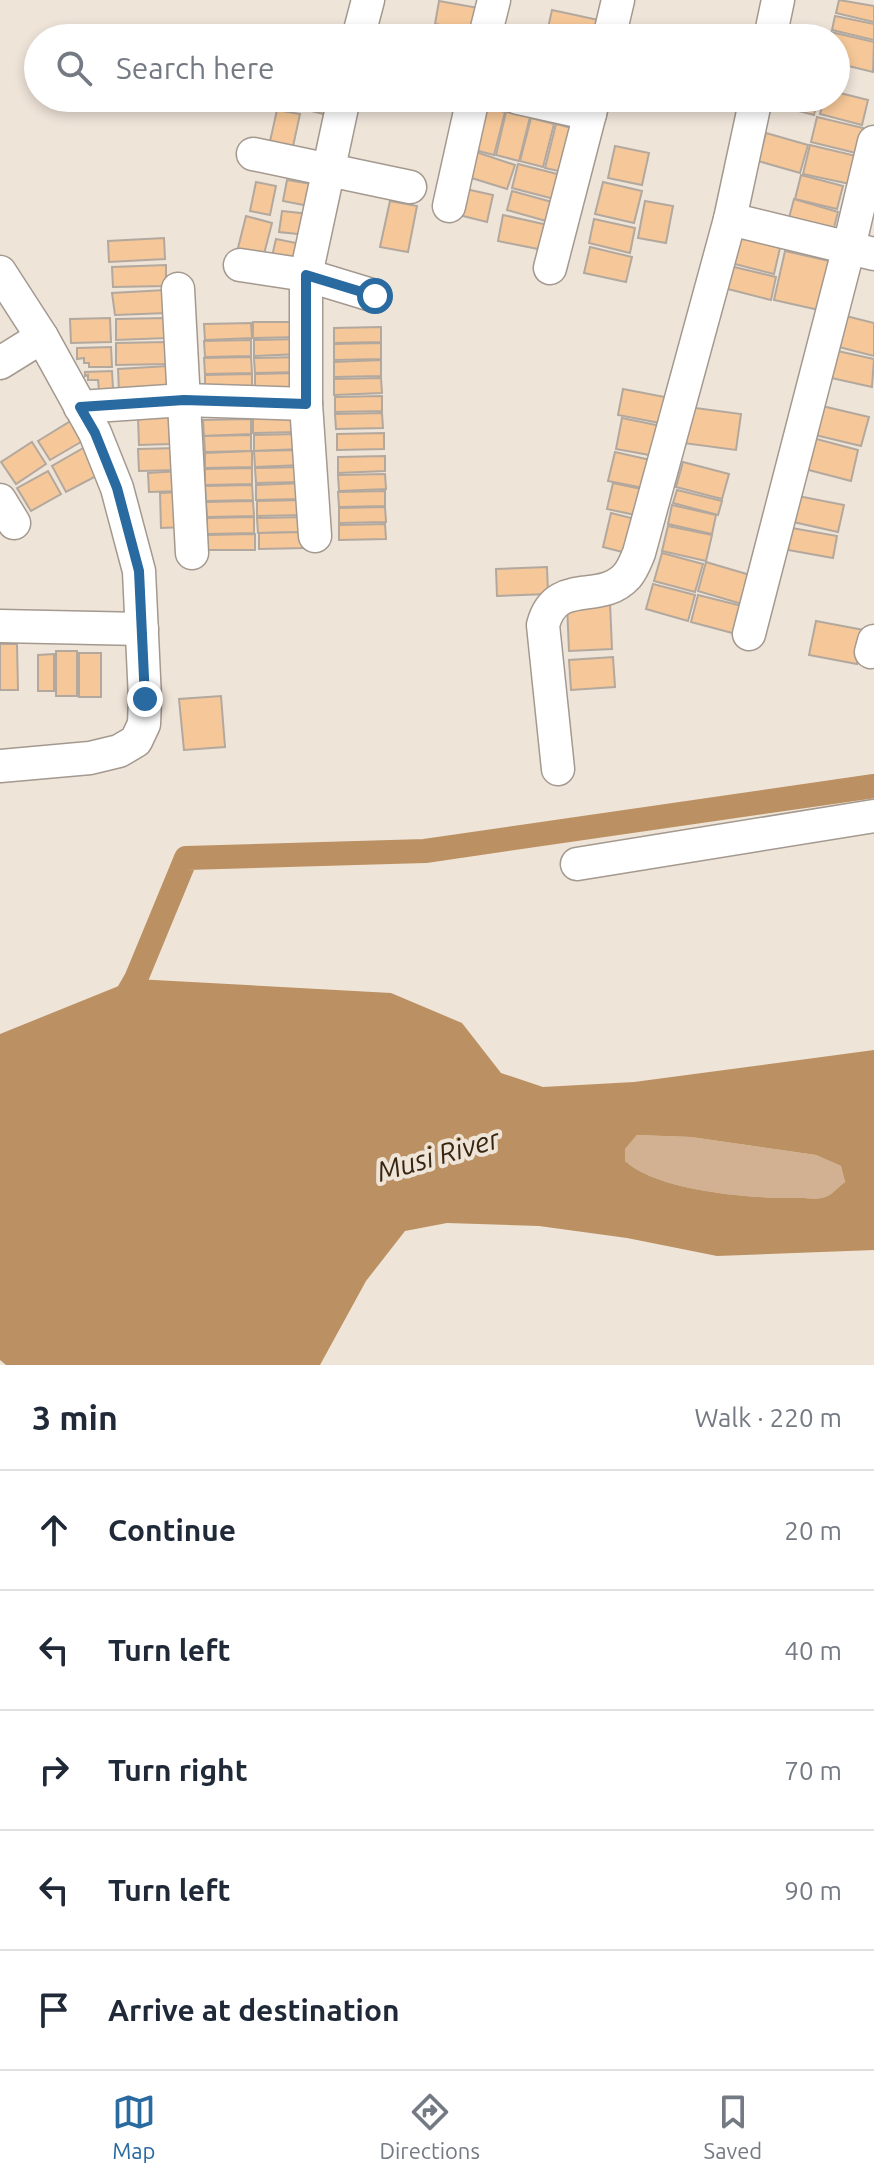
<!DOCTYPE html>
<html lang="en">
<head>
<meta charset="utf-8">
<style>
  :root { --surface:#fff; --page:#f6f6f7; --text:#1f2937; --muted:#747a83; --line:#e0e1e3; --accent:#296aa0 }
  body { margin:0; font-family:Ubuntu,sans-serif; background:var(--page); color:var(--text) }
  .stop { position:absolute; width:24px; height:24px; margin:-18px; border:6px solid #296aa0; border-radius:50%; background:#fff }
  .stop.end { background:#296aa0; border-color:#fff; box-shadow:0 2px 8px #0008 }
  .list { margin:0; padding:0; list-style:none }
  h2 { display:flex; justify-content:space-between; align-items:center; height:104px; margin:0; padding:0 32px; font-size:34px }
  h2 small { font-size:26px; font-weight:400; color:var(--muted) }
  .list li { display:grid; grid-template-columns:52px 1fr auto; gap:24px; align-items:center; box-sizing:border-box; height:120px; padding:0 32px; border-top:2px solid var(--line) }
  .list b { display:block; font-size:30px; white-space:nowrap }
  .list em { font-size:26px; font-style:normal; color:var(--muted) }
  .icon { flex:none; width:44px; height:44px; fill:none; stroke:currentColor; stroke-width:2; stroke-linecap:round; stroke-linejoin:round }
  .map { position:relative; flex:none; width:874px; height:1365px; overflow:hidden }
  .search { position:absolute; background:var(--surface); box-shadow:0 4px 12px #0003; left:24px; right:24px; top:24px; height:88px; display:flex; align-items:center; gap:20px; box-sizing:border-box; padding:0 28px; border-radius:44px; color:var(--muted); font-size:30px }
  .sheet { height:704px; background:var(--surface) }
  nav { display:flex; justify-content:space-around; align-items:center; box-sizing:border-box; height:112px; border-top:2px solid var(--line); background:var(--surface); font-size:22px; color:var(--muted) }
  nav a { display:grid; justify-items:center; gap:4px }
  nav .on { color:var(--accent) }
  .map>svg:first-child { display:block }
  .green { fill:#d1b191 }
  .water { fill:#bb9062; fill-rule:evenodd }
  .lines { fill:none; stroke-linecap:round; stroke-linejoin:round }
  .canal { stroke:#bb9062; stroke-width:24 }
  .building { fill:#f6c899; stroke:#b3a89e; stroke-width:2 }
  .minor-casing { stroke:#a4998f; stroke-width:35 }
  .minor { stroke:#fff; stroke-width:32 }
  .route { stroke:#296aa0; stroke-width:10 }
  .labels { text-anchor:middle; stroke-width:8; stroke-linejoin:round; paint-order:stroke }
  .water-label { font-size:28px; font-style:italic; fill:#38250f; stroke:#efe4d8 }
</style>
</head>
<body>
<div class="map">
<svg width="874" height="1365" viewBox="0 0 874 1365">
  <rect width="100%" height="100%" fill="#efe4d8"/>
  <!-- green -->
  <path class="green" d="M637,1135L691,1137L816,1155L841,1166L845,1182C839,1186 832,1195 825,1197C819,1200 807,1198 800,1198C755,1199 659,1192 625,1161V1149Z"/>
  <!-- water -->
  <path class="water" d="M136,979L391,993L462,1023L501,1073L543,1087L634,1082L874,1050V1250L717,1256L627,1238L539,1226L447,1223L405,1231L366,1281L320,1365H6L0,1360V1034ZM637,1135L691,1137L816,1155L841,1166L845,1182C839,1186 832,1195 825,1197C819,1200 807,1198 800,1198C755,1199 659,1192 625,1161V1149Z"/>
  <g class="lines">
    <!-- canal -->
    <polyline class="canal" points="121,1005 136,979 186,858 425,851 874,786"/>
  </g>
  <!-- building -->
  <g class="building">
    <polygon points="839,0 874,6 874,22 836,13"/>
    <polygon points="439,1 484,9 480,31 435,24"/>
    <polygon points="552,10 603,21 599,38 546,37"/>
    <polygon points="835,16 874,24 874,40 832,30"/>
    <polygon points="831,32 874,42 873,72 836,63 836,38 829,38"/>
    <polygon points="836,92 868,100 862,125 820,114 824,98 836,98"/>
    <polygon points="309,98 336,98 332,116 307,110"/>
    <polygon points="773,98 818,98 814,115 772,104"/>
    <polygon points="482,106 505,112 494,155 471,149"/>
    <polygon points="277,110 300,114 292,151 269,146"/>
    <polygon points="506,112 530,117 519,161 496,155"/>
    <polygon points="817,117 863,128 856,153 811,142"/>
    <polygon points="531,118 554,124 543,167 520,161"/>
    <polygon points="556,124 579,130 568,173 545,168"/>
    <polygon points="766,133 808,145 800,173 758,161"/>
    <polygon points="810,145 856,156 850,184 803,174"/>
    <polygon points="615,146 649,153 642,185 608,178"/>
    <polygon points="470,150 515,165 507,189 462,175"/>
    <polygon points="518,164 565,176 558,200 512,188"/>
    <polygon points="801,175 843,186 837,209 795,199"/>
    <polygon points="287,180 318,185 314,207 283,201"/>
    <polygon points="256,182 276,186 270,215 250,211"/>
    <polygon points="603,182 642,191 634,223 595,214"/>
    <polygon points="461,188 493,195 487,222 455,214"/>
    <polygon points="512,191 552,202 546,221 507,210"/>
    <polygon points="794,199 838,212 833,231 789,218"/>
    <polygon points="390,201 417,206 408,252 380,247"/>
    <polygon points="645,201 673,206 666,243 638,238"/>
    <polygon points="282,211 309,214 307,235 279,232"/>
    <polygon points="503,215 548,225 543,250 498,241"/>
    <polygon points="246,216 272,223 263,258 237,252"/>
    <polygon points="594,219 635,228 630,253 589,243"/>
    <polygon points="738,237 780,248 774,274 731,263"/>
    <polygon points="164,238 165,259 109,262 108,241"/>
    <polygon points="276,239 301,244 297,266 271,261"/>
    <polygon points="590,247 632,257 626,282 584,273"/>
    <polygon points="785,251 829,261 819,310 774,300"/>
    <polygon points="166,265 166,286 113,287 112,267"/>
    <polygon points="730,266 776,277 771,300 724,288"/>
    <polygon points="165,290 167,313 115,315 112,293"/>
    <polygon points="842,315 874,323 874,356 835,346"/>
    <polygon points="110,318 111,342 71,343 70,319"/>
    <polygon points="166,318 167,338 116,340 116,319"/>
    <polygon points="253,322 300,322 300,337 253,338"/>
    <polygon points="251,323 252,338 205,340 204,324"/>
    <polygon points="381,327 381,342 334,343 334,328"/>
    <polygon points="301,339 301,354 254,356 254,340"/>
    <polygon points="251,340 251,356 205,357 204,341"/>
    <polygon points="167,342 167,364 116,365 116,343"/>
    <polygon points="381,343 381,359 334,360 334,344"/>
    <polygon points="111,347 112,367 89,367 89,363 84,363 84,358 77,359 77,348"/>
    <polygon points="833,350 874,359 872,387 827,377"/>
    <polygon points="251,357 252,373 205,374 204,358"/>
    <polygon points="301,357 301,372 255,373 254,358"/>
    <polygon points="381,360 381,376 334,377 334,362"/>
    <polygon points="168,366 170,389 119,392 118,369"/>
    <polygon points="112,371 113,389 99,390 98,380 88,380 88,375 85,376 85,372"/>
    <polygon points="301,373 302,389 255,389 255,374"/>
    <polygon points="252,374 252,389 205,390 205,375"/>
    <polygon points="381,378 382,393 334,395 334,379"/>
    <polygon points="623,389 670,398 665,424 618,415"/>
    <polygon points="382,396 382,411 335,412 335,397"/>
    <polygon points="818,405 869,417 861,446 811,434"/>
    <polygon points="688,407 741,414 736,450 683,443"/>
    <polygon points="382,413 383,428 336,429 335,414"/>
    <polygon points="169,416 170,444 139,445 138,418"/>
    <polygon points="300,417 300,432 253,433 253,418"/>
    <polygon points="622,418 661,426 655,456 616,449"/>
    <polygon points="74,419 86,439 50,460 38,441"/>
    <polygon points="251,419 251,434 204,436 203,420"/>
    <polygon points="384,433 384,449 337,450 337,434"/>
    <polygon points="300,434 301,449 254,451 254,435"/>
    <polygon points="251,435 251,451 205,452 204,436"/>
    <polygon points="809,437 858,450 851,481 801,468"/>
    <polygon points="32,442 46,464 16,484 1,462"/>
    <polygon points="85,447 100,474 66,492 52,466"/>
    <polygon points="178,448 179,470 139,471 138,449"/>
    <polygon points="302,450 302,465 255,467 254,451"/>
    <polygon points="252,451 252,467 205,468 205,453"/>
    <polygon points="615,452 655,461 649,489 608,481"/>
    <polygon points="385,456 385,471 338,473 338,457"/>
    <polygon points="683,462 729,474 722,499 676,487"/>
    <polygon points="302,467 302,482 256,483 255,468"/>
    <polygon points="252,468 252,484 205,485 205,469"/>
    <polygon points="48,471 61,494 31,511 17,488"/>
    <polygon points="181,471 182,491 149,492 148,473"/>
    <polygon points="385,474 386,489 339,491 338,475"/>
    <polygon points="303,483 303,499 256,500 256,485"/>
    <polygon points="613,483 646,490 640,516 607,509"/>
    <polygon points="252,485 253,500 206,501 205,486"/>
    <polygon points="677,490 722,501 718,515 673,503"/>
    <polygon points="385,491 385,506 339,507 338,492"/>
    <polygon points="183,492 185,527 161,528 160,493"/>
    <polygon points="798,496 844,505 838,532 793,522"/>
    <polygon points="304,500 304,515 257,516 257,501"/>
    <polygon points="253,501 254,516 207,517 206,502"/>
    <polygon points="672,505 716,515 712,534 668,524"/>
    <polygon points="385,507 386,522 339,523 339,508"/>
    <polygon points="611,513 643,521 634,555 603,547"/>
    <polygon points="254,517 254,533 207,534 207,518"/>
    <polygon points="305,517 305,532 258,533 257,518"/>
    <polygon points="385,524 386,539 339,540 339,525"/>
    <polygon points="668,526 712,535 706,561 662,551"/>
    <polygon points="792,528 837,536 833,558 788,550"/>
    <polygon points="305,532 306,548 259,549 259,533"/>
    <polygon points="255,534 255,550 208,550 207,535"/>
    <polygon points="662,553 703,564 695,592 654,581"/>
    <polygon points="706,562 750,575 742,604 698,591"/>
    <polygon points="547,567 548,594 497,596 496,569"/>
    <polygon points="653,584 695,595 688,621 646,609"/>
    <polygon points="698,595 742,606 736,634 691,622"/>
    <polygon points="610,603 612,649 569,651 567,605"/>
    <polygon points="816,621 864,630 857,664 809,655"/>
    <polygon points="0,644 17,644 18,690 0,690"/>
    <rect x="56" y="651" width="21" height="45"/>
    <rect x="79" y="653" width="22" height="44"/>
    <polygon points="54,654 54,691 38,691 38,655"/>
    <polygon points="613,657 615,687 571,690 569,660"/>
    <polygon points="221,696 225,747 184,750 179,699"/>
  </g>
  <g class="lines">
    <defs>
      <g id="minor">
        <polyline points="485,36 494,0"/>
        <polyline points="358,38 368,0"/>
        <polyline points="609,38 618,0"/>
        <polyline points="770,38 778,0"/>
        <polyline points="518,98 590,114"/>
        <polyline points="253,154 410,187"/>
        <polyline points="449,206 473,98"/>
        <polyline points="730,219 874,254"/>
        <polyline points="240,265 306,275 375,296"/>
        <polyline points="550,268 594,98"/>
        <polyline points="0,272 42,337 95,433 117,488 139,571 145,699 144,724 136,741 119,751 90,758 0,766"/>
        <polyline points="178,289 192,553"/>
        <polyline points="0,363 42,337"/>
        <polyline points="80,407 184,400 306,404"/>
        <polyline points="0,500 14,523"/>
        <polyline points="315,536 306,404 306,275 344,98"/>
        <polyline points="0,626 142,629"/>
        <polyline points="749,634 849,247 874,142"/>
        <polyline points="871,652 874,641"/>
        <path d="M558,769L543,625C556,576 600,606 627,576C633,569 636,560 639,553L730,219L756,98"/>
        <polyline points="577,864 874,816"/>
      </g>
    </defs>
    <!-- minor casing -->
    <use href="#minor" class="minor-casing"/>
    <!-- minor -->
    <use href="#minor" class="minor"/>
  </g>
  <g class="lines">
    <!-- route -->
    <polyline class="route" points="145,699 139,571 117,488 95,433 80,407 184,400 306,404 306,275 375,296"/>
  </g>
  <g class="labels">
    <!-- water labels -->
    <g class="water-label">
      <text transform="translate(438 1155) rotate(-16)" y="10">Musi River</text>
    </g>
  </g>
</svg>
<div class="stop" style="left:375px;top:296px"></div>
<div class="stop end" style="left:145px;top:699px"></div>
<div class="search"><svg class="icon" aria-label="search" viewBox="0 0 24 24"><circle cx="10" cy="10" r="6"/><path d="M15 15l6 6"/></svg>Search here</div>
</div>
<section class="sheet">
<h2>3 min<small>Walk · 220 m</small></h2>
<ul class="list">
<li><svg class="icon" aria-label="ahead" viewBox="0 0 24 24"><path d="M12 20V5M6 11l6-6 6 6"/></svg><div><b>Continue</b></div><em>20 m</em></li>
<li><svg class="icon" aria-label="left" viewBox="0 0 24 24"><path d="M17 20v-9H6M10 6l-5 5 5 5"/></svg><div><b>Turn left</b></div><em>40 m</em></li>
<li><svg class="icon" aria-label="right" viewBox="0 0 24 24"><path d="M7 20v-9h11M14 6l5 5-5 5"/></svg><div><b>Turn right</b></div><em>70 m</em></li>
<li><svg class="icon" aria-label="left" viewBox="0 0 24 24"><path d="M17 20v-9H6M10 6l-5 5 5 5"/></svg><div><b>Turn left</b></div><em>90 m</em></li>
<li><svg class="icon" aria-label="arrive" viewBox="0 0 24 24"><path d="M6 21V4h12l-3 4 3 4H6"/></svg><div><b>Arrive at destination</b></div></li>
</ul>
</section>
<nav>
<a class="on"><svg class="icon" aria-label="map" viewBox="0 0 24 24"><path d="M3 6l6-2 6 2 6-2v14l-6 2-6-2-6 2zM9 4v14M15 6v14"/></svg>Map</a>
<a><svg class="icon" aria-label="directions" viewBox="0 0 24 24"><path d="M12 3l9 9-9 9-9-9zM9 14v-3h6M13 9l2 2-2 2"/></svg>Directions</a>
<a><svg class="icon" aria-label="saved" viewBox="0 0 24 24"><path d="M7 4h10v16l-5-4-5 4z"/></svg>Saved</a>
</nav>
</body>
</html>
